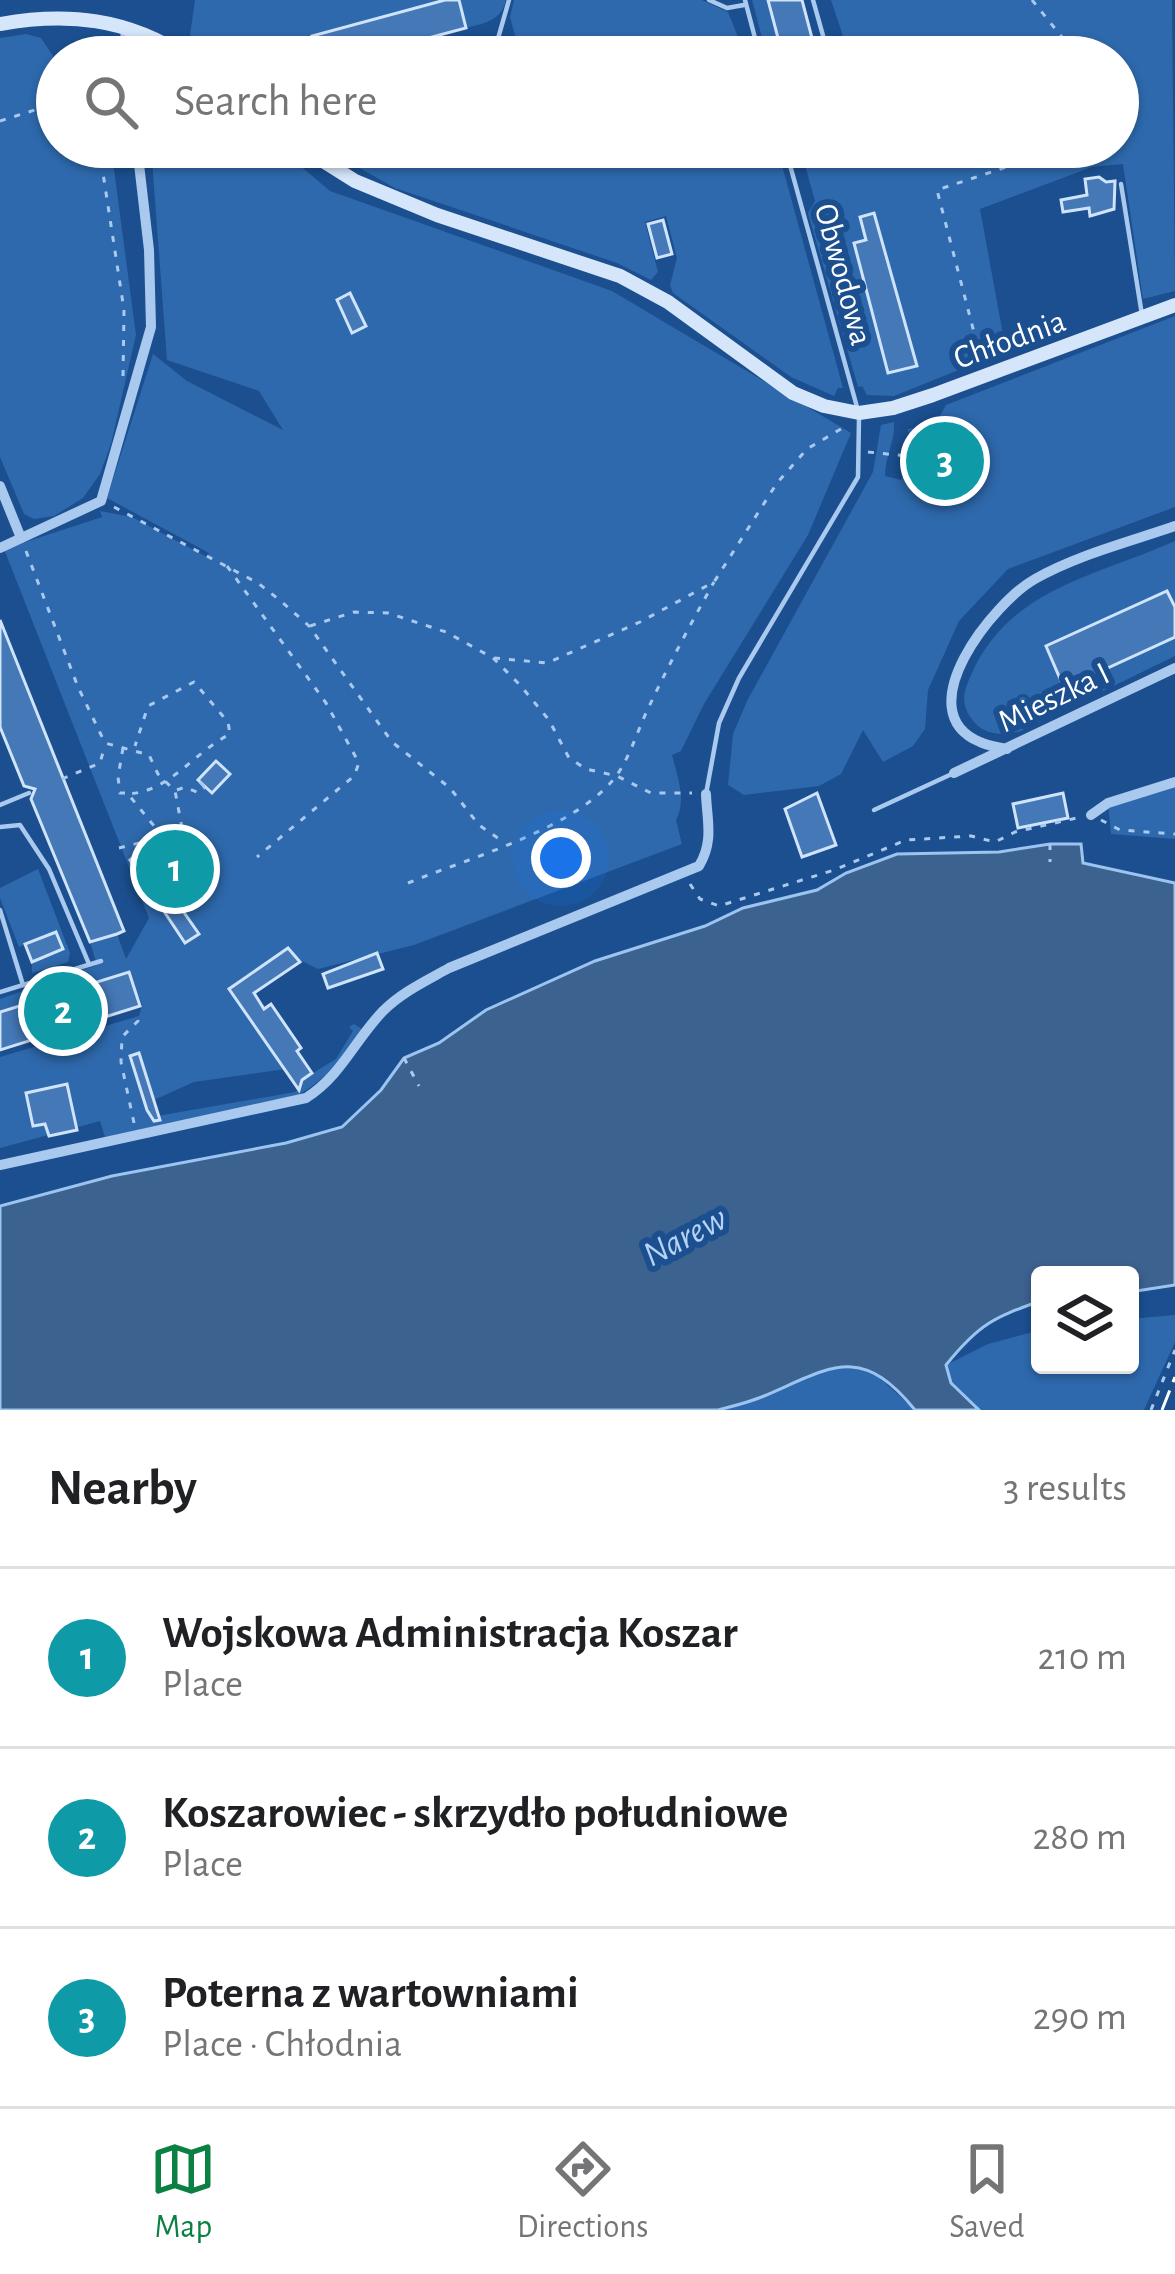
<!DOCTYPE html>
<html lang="en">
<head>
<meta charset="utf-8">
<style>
  :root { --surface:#fff; --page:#f6f6f6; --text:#202124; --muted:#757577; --line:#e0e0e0; --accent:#0b8043 }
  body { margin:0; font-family:"Alegreya Sans",sans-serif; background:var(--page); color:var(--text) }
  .controls { position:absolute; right:36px; bottom:36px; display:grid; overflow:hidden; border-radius:12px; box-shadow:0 3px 9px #0004 }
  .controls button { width:108px; height:108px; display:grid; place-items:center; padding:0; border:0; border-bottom:3px solid var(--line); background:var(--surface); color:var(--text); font:60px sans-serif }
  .you { position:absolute; left:561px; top:858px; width:42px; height:42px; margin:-30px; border:9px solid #fff; border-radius:50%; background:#1a73e8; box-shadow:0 0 0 18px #1a73e833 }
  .badge { display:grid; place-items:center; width:78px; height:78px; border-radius:50%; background:var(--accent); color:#fff; font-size:39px; font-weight:700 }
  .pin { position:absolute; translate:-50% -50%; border:6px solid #fff; box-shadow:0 3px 12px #0006 }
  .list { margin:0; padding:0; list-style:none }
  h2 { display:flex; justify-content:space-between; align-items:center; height:156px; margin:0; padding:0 48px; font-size:51px }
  h2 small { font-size:39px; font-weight:400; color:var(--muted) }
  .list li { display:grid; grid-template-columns:78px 1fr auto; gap:36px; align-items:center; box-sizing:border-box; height:180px; padding:0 48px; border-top:3px solid var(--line) }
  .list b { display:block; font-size:45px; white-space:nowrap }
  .list p { margin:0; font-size:39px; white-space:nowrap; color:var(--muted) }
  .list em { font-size:39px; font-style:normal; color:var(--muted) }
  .icon { flex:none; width:66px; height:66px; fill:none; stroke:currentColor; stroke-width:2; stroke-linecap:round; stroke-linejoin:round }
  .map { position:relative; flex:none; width:1175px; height:1410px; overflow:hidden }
  .search { position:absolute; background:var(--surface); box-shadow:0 3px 9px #0004; left:36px; right:36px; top:36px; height:132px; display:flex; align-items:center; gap:30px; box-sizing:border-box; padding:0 42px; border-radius:66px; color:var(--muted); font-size:45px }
  .sheet { height:696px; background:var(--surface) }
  nav { display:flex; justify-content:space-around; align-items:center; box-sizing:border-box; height:168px; border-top:3px solid var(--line); background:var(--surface); font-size:33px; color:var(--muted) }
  nav a { display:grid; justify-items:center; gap:6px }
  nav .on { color:var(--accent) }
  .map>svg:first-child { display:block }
  .green { fill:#2e69ad }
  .water { fill:#3c6290; stroke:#9cc4f0; stroke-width:3 }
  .building { fill:#4478b7; stroke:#cfe3fa; stroke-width:3 }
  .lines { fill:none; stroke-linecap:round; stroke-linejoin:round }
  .path { stroke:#a9c9ee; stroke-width:3; stroke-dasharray:6 9; stroke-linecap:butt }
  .lane { stroke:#a9c9ee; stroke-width:4.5 }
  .street { stroke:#a9c9ee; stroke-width:10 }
  .secondary { stroke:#d6e6fa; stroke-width:14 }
  .rail { stroke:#fff; stroke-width:3; stroke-dasharray:21 9; stroke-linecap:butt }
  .labels { text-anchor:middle; stroke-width:12; stroke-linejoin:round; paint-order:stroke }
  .street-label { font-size:33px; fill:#fff; stroke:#1b4f8f }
  .water-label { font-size:36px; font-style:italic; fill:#b5d3f5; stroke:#1b4f8f }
</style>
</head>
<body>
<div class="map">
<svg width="1175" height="1410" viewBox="0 0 1175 1410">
  <rect width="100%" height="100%" fill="#1b4f8f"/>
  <!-- green -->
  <g class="green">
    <polygon points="195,0 445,0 318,57 219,57 190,35"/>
    <path d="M459,0H506C501,21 485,23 466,28Z"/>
    <polygon points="514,0 702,0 728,12 746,57 706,57 701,39 635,57 521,57 510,17"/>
    <polygon points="752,0 768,0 783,57 767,57"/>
    <polygon points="831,0 1172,0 1175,291 1143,299 1123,164 1092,167 980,209 1006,351 894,396 867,395 862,386 858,387 808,213 815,201 800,147 1118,147 1118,57 921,57 918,49 879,57 850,57"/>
    <polygon points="26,34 41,38 57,62 57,147 111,147 136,335 111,444 100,474 83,498 54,516 34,519 24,514 0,457 0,38"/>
    <path d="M151,147H278L330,191L612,291L851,433L808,535L704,704L681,751L672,755C677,776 687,800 676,820L682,844L414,945L318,969L292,956L239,998L286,1069L194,1082L145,1104L148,1113L157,1116L295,1092L300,1088V1081L336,1059L353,1031L349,1027L354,1024L362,1029C344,1055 327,1080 298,1095L105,1137L100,1121L0,1148V1057L139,1016L142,1005L129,971L0,1012V999L97,965L90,942L117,934L126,959L149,918L4,549L102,517L100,511L132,517L207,557L209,553L107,498L153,354L187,381L283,430L259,391L167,360Z"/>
    <polygon points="322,147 389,147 393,156 427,147 777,147 843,388 838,388 834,396 791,377 673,293 670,285 677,258 666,216 645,222 658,272 651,280 617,263 395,188"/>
    <path d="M1175,316V507L1008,569L959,621L928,690L925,729L913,746L883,762L863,730L841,774L819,786L744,795L728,785L733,734L747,701L873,472L881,425L894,422C895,443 885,455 885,476L901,480L919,453L907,429L934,426L946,405Z"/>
    <path d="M1175,541V656L1021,731C1003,736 983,736 971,718C960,702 964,691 971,675C1009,588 1097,576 1175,541Z"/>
    <polygon points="1175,782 1175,839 1111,834 1108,803"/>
    <polygon points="38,869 70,953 68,962 32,973 32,962 63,949 55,932 19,947 0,898 0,888"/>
    <polygon points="1175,1315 1175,1342 1144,1410 979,1410 951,1383 946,1365 988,1344 1040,1330 1040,1365 1130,1365 1130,1319"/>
    <path d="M843,1365L872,1371L915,1410H719C761,1397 800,1373 843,1365Z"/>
  </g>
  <!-- water -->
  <path class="water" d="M1050,844H1081L1083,863L1175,883V1285L1130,1292V1275H1040V1301C993,1318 979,1324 946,1365L951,1383L979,1410H915C860,1342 830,1368 764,1396C750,1402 734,1406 718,1410H0V1206L112,1176L286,1143L342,1127L381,1090L404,1058L439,1043L486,1010L595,961L705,926L743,908L817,890L846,873L897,854L999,852Z"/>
  <!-- building -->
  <g class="building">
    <polygon points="445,0 459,0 466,28 357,57 318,57 312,36"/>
    <polygon points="768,0 802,0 817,57 783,57"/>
    <polygon points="701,39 706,57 647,57 647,54"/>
    <polygon points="1099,177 1106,182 1115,181 1114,209 1090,216 1089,208 1063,212 1061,200 1087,195 1085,179"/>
    <polygon points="874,213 917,366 888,373 854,243 866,240 860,217"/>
    <polygon points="663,220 672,254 657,258 648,224"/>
    <polygon points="350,293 366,326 352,333 337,300"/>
    <polygon points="918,440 954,444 951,480 914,476"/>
    <polygon points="1167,591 1175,607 1175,637 1064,688 1046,646"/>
    <polygon points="0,620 124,931 117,934 90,942 31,799 35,789 24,786 0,727"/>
    <polygon points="216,761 230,774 212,793 198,780"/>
    <polygon points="817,793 836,845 802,857 785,809"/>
    <polygon points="1063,793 1068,818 1018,828 1013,804"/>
    <polygon points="183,827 217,866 176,901 199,934 185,943 130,860 138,853 145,860"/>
    <polygon points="56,932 63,949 32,962 25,944"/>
    <polygon points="288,948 300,962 254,993 264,1009 271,1004 301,1048 297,1051 312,1073 302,1080 299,1090 229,989"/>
    <polygon points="377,953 383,969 328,988 323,974"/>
    <polygon points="129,972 140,1006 0,1050 0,1012"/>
    <polygon points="139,1053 160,1120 154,1121 147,1110 130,1056"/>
    <polygon points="67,1084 77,1130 49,1136 45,1124 33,1126 26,1093"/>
  </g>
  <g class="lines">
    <!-- path -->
    <g class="path">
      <polyline points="1032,0 1078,57"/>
      <polyline points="1118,106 1134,125 1118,130"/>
      <polyline points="0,121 57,103"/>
      <polyline points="99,147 124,310 123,377"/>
      <polyline points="977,344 937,190 1067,147"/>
      <polyline points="868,452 916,457"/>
      <polyline points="975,463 990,465"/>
      <polyline points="114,507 258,583 282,602 309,626 392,742 450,788 479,825 505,843"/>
      <polyline points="26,551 78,687 105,743 149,755 158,774 175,791 185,843 195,861"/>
      <polyline points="227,566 326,703 359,763 354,776 257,857"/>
      <polyline points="310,626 354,612 388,613 446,632 493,658 520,685 549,720 569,758 586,769 617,776 651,793 692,793"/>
      <polyline points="494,658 547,663 640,622 714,582 777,483 807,449 846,426"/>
      <polyline points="123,748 118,777 120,793 125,793"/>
      <polyline points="62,779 100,763 105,745"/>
      <polyline points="200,782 209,792"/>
      <polyline points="177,790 185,787 199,793 205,787"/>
      <polyline points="1101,820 1120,830 1175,834"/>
      <polyline points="1050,844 1050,862"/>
      <path d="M119,848L163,837L128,794C171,791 193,753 230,734L228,722L194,682L148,706L135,746"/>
      <path d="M408,883C469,858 571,830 613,780C628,762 636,735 646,713C667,668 690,625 714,582"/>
      <polyline points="690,884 700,899 719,906 834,870 906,840 971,836 995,842 1015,832 1081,817"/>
      <polyline points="404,1058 419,1086"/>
      <polyline points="134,1123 121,1062 122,1037 138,1021 137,1015"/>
      <polyline points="1151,1410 1175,1350"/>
    </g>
    <!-- lane -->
    <g class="lane">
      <polyline points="709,0 727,8 744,5"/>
      <polyline points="745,0 760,57"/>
      <polyline points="813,0 829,57"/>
      <polyline points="443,57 497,42 509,0"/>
      <polyline points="785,147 857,407"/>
      <polyline points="1121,184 1142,315"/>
      <polyline points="706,794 719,723 739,678 858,477 859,418"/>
      <polyline points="0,805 29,793"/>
      <polyline points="874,810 954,773"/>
      <polyline points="0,827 20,825 49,869 89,964"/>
      <polyline points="0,910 23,985"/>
      <polyline points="0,992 101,961"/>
    </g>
    <!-- street -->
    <g class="street">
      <polyline points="124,57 126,27"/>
      <polyline points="0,486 21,538"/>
      <polyline points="0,548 101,501 151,327 149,250 137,147"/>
      <path d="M1007,749C999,747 988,746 980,742C906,711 994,602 1035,579C1077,555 1129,542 1175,526"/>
      <polyline points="954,773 1175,668"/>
      <polyline points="1091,815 1108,803 1175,782"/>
      <path d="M0,1165L306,1098C341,1076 355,1040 383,1011C402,992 426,981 449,968L699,866C714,841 707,821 706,794"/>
    </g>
    <!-- secondary -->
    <g class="secondary">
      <path d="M0,24C67,12 128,18 186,57"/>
      <polyline points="301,147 355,181 437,215 620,276 668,302 793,393 824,406 859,413 893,408 933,395 1175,305"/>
    </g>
    <!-- rail -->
    <polyline class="rail" points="1162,1410 1175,1377"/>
  </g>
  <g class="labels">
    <!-- street labels -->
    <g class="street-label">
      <text transform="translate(845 274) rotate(75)" y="12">Obwodowa</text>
      <text transform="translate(1009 338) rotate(-20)" y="12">Chłodnia</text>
      <text transform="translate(1053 696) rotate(-26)" y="12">Mieszka I</text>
    </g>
    <!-- water labels -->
    <g class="water-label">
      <text transform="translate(684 1235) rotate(-28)" y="13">Narew</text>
    </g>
  </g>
</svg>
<div class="controls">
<button><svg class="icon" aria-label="layers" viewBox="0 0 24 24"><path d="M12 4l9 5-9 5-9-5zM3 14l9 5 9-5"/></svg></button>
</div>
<div class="you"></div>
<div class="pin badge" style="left:175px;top:869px;background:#0f9aa8">1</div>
<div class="pin badge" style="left:63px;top:1011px;background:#0f9aa8">2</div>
<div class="pin badge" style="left:945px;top:461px;background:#0f9aa8">3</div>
<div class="search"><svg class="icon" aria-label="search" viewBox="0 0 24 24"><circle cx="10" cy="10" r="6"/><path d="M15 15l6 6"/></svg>Search here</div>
</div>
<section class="sheet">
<h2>Nearby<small>3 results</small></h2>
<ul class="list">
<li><span class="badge" style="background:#0f9aa8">1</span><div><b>Wojskowa Administracja Koszar</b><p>Place</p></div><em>210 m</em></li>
<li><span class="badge" style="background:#0f9aa8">2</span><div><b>Koszarowiec - skrzydło południowe</b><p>Place</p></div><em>280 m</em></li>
<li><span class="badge" style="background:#0f9aa8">3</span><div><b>Poterna z wartowniami</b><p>Place · Chłodnia</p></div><em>290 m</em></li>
</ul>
</section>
<nav>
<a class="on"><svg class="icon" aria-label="map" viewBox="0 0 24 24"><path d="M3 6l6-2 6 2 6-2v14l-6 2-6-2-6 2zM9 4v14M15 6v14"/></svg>Map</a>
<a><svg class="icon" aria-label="directions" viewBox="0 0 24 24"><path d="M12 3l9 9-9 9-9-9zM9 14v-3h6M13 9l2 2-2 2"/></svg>Directions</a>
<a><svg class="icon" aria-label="saved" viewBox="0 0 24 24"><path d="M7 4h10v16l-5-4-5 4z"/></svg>Saved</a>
</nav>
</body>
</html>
